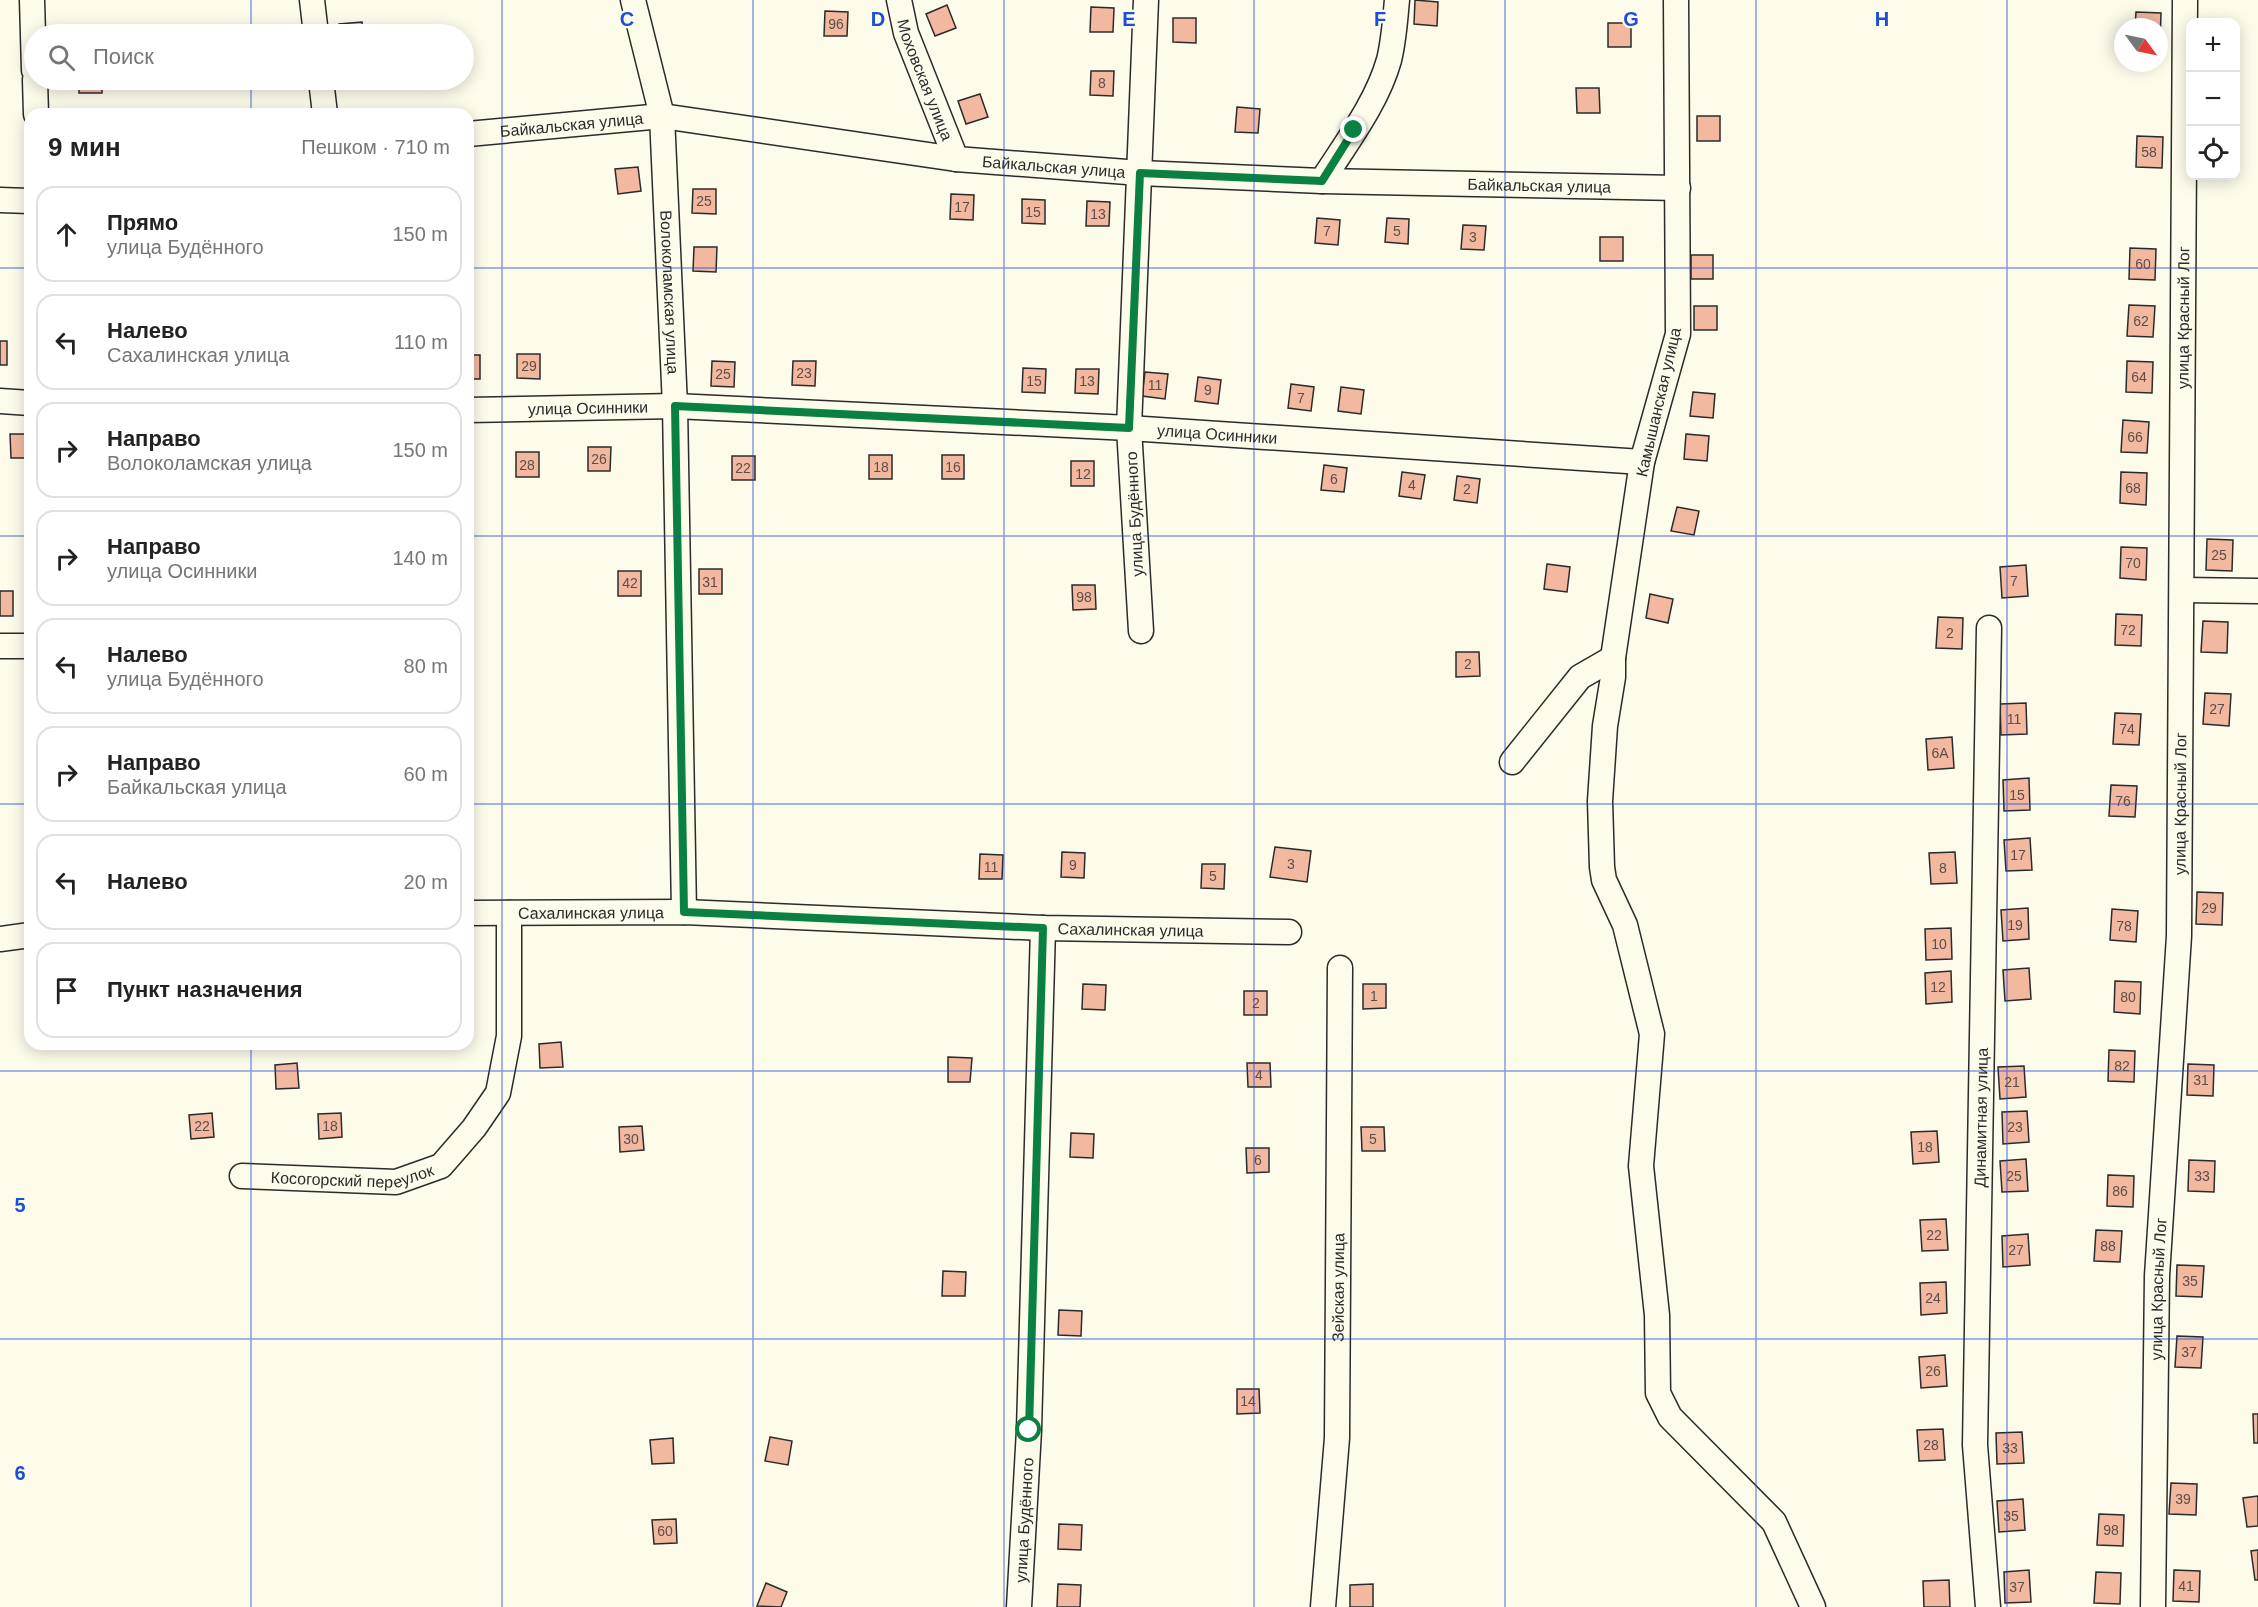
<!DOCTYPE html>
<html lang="ru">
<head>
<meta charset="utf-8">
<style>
  :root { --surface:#fff; --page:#f6f6f6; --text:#222; --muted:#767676; --line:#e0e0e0 }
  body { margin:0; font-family:Helvetica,sans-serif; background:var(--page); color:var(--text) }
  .controls { position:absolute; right:18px; top:18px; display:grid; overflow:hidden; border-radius:12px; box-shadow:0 3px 15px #0003 }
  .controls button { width:54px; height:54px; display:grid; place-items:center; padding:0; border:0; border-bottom:2px solid var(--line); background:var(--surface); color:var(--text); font:30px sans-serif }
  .compass { position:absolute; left:2114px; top:18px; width:54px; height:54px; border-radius:50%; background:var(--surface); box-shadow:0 3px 15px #0003; rotate:123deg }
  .stop { position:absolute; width:18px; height:18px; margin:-14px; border:4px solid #0b8043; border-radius:50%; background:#fff }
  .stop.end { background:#0b8043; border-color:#fff; box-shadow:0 2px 6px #0008 }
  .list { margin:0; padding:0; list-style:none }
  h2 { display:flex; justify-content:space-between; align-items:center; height:78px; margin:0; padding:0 24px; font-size:26px }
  h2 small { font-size:20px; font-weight:400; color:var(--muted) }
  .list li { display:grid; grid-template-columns:39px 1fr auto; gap:18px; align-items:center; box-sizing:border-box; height:96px; margin:0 12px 12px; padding:0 12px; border:2px solid var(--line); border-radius:18px }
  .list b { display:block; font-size:22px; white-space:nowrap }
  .list p { margin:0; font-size:20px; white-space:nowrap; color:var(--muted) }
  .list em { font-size:20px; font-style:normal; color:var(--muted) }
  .icon { flex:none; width:33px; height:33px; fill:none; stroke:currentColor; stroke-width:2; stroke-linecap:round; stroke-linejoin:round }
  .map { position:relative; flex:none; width:2258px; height:1607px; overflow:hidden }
  .search { position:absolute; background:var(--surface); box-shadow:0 3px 15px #0003; left:24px; top:24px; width:450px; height:66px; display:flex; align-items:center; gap:15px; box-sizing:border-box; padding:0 21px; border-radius:33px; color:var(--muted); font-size:22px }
  .panel { position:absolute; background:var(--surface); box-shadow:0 3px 15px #0003; left:24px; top:108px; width:450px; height:942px; border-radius:18px }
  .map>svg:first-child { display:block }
  .building { fill:#f2b8a0; stroke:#2b2b2b; stroke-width:1.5 }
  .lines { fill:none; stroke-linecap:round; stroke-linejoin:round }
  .minor-casing { stroke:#2b2b2b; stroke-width:27 }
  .minor { stroke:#fdfbea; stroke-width:24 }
  .route { stroke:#0b8043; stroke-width:8 }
  .grid { fill:none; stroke:#1d4ed8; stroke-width:1.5; stroke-opacity:0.55 }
  .labels { text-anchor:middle; stroke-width:4.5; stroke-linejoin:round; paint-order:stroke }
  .number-label { font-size:14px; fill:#5d4e48 }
  .street-label { font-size:16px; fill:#2b2b2b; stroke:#fdfbea }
  .grid-label { font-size:20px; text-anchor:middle; font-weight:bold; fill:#1d4ed8; stroke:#fdfbea; stroke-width:4.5; stroke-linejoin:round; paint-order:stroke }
</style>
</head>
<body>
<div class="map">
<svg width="2258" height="1607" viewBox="0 0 2258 1607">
  <rect width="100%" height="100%" fill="#fdfbea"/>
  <!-- building -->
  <g class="building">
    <polygon points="1415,0 1438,2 1437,26 1414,24"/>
    <polygon points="947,5 956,28 935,36 926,14"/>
    <polygon points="1091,7 1114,8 1113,32 1090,32"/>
    <polygon points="825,11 848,12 847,36 824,36"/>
    <polygon points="2136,12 2161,13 2160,44 2159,27 2135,27"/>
    <polygon points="1173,18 1196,18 1196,43 1173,42"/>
    <polygon points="362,22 363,34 340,34 339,24"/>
    <rect x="1608" y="23" width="23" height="24"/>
    <polygon points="1091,71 1114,71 1113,96 1090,95"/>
    <rect x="79" y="80" width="23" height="13"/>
    <polygon points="1576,88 1599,88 1600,113 1577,113"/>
    <polygon points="980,94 988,117 966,124 958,101"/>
    <polygon points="1237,107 1260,109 1258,133 1235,132"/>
    <rect x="1697" y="116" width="23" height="25"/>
    <polygon points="2137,136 2163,137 2162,168 2136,167"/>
    <polygon points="638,167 641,191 618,194 615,169"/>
    <polygon points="693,189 716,189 716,214 692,213"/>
    <polygon points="951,194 974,195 973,220 950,219"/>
    <polygon points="1022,199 1045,200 1045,224 1022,223"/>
    <polygon points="1087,201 1110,202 1109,226 1086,226"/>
    <polygon points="1317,218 1340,220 1338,245 1315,243"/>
    <polygon points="1387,218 1409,219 1408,244 1385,242"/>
    <polygon points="1463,225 1486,226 1484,250 1461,249"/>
    <rect x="1600" y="237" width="23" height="24"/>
    <polygon points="694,247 717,247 716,272 693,271"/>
    <polygon points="2130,248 2156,249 2155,280 2129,279"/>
    <rect x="1691" y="255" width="22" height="24"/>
    <polygon points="2129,305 2155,306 2153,337 2127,336"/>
    <rect x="1694" y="306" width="23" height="24"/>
    <rect x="0" y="341" width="7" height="24"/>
    <polygon points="517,354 540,354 540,379 517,378"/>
    <rect x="468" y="355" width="12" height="24"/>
    <polygon points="712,361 735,362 734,387 711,386"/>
    <polygon points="793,361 816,361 815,386 792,385"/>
    <polygon points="2127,361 2153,362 2152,393 2126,392"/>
    <polygon points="1023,368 1046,369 1045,393 1022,392"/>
    <polygon points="1076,369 1099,369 1098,394 1075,393"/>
    <polygon points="1145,372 1168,374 1165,399 1142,396"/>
    <polygon points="1198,377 1221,380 1218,404 1195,401"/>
    <polygon points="1291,384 1314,387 1311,411 1288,408"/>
    <polygon points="1341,387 1364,390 1361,414 1338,411"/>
    <polygon points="1693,392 1715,394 1713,418 1690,416"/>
    <polygon points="2123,420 2149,422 2147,453 2121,452"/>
    <polygon points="10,434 30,434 30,458 11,458"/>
    <polygon points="1686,434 1709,436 1707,461 1684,459"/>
    <rect x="468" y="447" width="4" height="24"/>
    <polygon points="588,447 611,447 610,471 588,471"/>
    <rect x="516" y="452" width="23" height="25"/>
    <rect x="869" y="455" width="23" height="24"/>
    <rect x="942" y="455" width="22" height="24"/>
    <rect x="732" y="456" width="23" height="24"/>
    <rect x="1071" y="461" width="23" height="25"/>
    <polygon points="1324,465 1347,468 1344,492 1321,490"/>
    <polygon points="1402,472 1425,475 1421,499 1399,496"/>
    <polygon points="2121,472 2147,473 2146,505 2120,503"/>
    <polygon points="1457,476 1480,479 1477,503 1454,500"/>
    <polygon points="1677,507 1699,511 1694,535 1671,531"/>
    <polygon points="2207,539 2233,540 2232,571 2206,570"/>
    <polygon points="2121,547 2147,548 2146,580 2120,578"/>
    <polygon points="1547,564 1570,567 1567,592 1544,589"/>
    <polygon points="2026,565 2028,596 2002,598 2000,567"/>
    <rect x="699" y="569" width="23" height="25"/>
    <rect x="618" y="571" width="23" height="25"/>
    <polygon points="1072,585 1095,585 1096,609 1073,610"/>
    <rect x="0" y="591" width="13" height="25"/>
    <polygon points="1650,594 1673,599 1668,623 1646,618"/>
    <polygon points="2116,614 2142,615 2141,646 2115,645"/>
    <polygon points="1938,617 1963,618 1962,649 1936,648"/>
    <polygon points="2203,621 2228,622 2227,653 2201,652"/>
    <polygon points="1456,652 1479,652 1480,676 1456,677"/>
    <polygon points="2205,693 2231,694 2229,726 2203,724"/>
    <polygon points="2026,703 2027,734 2001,735 2000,704"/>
    <polygon points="2115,713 2141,714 2139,745 2113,744"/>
    <polygon points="1952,737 1954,768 1928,770 1926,739"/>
    <polygon points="2029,778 2030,810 2004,811 2003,780"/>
    <polygon points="2111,785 2137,786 2135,817 2109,816"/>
    <polygon points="2030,838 2032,870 2006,871 2004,840"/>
    <polygon points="1275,847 1311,851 1307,882 1270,877"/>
    <polygon points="1062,852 1085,853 1084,878 1061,877"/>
    <polygon points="1955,852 1957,883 1931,884 1929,853"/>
    <polygon points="980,854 1003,855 1002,879 979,879"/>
    <polygon points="1202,864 1225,864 1224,889 1201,888"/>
    <polygon points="2197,892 2223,893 2222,925 2196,924"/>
    <polygon points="2028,908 2029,939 2003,941 2001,910"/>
    <polygon points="2112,909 2138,911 2136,942 2110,940"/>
    <polygon points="1951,928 1952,959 1926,960 1925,929"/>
    <polygon points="2029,968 2031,999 2005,1001 2003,970"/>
    <polygon points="1951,971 1952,1002 1926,1004 1925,973"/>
    <polygon points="2115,981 2141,982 2140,1014 2114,1012"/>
    <polygon points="1083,984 1106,985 1105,1010 1082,1009"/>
    <polygon points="1363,984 1386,984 1386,1008 1363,1009"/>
    <rect x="1244" y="991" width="23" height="24"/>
    <polygon points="561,1042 563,1067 540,1068 539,1044"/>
    <polygon points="2109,1050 2135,1051 2134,1082 2108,1081"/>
    <polygon points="948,1057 972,1058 970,1082 948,1082"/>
    <polygon points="297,1063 299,1088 276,1089 275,1065"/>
    <polygon points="1247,1063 1270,1063 1271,1087 1248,1087"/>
    <polygon points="2188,1064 2214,1065 2213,1096 2187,1095"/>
    <polygon points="2024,1066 2026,1097 2000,1099 1998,1067"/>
    <polygon points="2027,1111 2029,1142 2003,1144 2002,1112"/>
    <polygon points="212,1113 214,1137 191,1139 189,1115"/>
    <polygon points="341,1113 342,1137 319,1139 318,1114"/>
    <polygon points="642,1126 644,1150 620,1152 619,1127"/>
    <polygon points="1361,1127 1384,1127 1385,1151 1362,1151"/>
    <polygon points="1937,1131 1939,1162 1913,1164 1911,1132"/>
    <polygon points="1071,1133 1094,1134 1093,1158 1070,1157"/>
    <polygon points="1246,1148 1269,1148 1269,1172 1247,1173"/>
    <polygon points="2026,1159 2028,1191 2002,1192 2000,1161"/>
    <polygon points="2189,1160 2215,1161 2214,1192 2188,1191"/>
    <polygon points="2108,1175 2134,1176 2133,1207 2107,1206"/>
    <polygon points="1946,1219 1948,1250 1922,1251 1920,1220"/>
    <polygon points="2096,1230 2122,1231 2120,1262 2094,1261"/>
    <polygon points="2028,1234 2030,1265 2003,1267 2002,1236"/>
    <polygon points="2177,1265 2204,1266 2202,1297 2176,1296"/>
    <polygon points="943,1271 966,1272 965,1296 942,1296"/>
    <polygon points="1946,1282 1947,1313 1921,1315 1920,1283"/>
    <polygon points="1059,1310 1082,1311 1081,1336 1058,1335"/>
    <polygon points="2177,1336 2203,1337 2201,1368 2175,1367"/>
    <polygon points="1945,1355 1947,1386 1921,1388 1919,1357"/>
    <polygon points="1237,1389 1259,1389 1260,1413 1237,1414"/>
    <polygon points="2253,1414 2258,1414 2258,1443 2254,1443"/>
    <polygon points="1943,1429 1945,1460 1919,1461 1917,1430"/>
    <polygon points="2022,1432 2024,1463 1997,1464 1996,1433"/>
    <polygon points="770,1437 792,1441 788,1465 765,1461"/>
    <polygon points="673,1438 674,1463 652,1464 650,1440"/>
    <polygon points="2171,1483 2197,1484 2196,1515 2169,1514"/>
    <polygon points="2258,1496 2258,1526 2247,1527 2243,1498"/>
    <polygon points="2023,1499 2025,1530 1999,1532 1997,1501"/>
    <polygon points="2099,1514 2124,1515 2123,1546 2097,1545"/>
    <polygon points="676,1519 677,1543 654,1544 652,1520"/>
    <polygon points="1059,1524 1082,1525 1081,1550 1058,1549"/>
    <polygon points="2258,1550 2258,1580 2255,1580 2251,1551"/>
    <polygon points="2029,1570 2031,1602 2005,1603 2004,1572"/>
    <polygon points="2174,1570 2200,1571 2199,1602 2173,1601"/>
    <polygon points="2096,1572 2121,1573 2120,1604 2094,1603"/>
    <polygon points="1949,1580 1950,1607 1924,1607 1923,1581"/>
    <polygon points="766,1583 787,1592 781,1607 757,1606"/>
    <polygon points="1058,1584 1081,1585 1080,1607 1057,1607"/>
    <polygon points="1373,1584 1373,1607 1350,1607 1350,1585"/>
  </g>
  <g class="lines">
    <defs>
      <g id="minor">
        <polyline points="32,0 34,70"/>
        <polyline points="312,0 316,34"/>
        <path id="s1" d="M633,0L662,116L675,406L684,912"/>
        <path id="s2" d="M899,0L906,33L956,159"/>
        <polyline points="1676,0 1678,334 1642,462 1613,658 1613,677 1605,726 1600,801 1602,867 1604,880 1625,925 1652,1034 1641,1166 1657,1315 1658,1393 1670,1417 1774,1522 1813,1607"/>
        <polyline points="35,80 36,114"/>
        <polyline points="321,80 325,114"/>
        <path id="s3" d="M468,134L662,116L956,159L1140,173L1322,181L1678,188"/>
        <path d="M1322,181C1346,143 1377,103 1389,60C1394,40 1395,20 1397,0"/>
        <polyline points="0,200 29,201"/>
        <polyline points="0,401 30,403"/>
        <path id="s4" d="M468,410L675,406L1129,428L1642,462"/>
        <polyline points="2182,590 2258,591"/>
        <polyline points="1141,631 1129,428 1146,0"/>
        <polyline points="0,646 30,646"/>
        <polyline points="1512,762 1580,677 1613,658"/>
        <path id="s5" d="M468,913L684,912L1043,928L1289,932"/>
        <polyline points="0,939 30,935"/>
        <path id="s6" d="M242,1176L396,1182L441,1166L474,1128L498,1093L509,1036V913"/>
        <path id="s7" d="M1019,1607L1029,1430L1043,928"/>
        <path id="s8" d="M1323,1607L1337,1438L1340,968"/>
        <path id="s9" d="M1988,1607L1975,1445L1989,628"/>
        <path id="s10" d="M2153,1607L2157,1276L2179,936L2185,0"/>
      </g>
    </defs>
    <!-- minor casing -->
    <use href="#minor" class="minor-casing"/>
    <!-- minor -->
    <use href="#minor" class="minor"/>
  </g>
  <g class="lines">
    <!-- route -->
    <polyline class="route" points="1029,1430 1043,928 684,912 675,406 1129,428 1140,173 1322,181 1354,130"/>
  </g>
  <!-- grid -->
  <path class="grid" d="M251,0V34M502,0V1607M753,0V1607M1004,0V1607M1254,0V1607M1505,0V1607M1756,0V1607M2007,0V1607M251,80V114M0,268H30M468,268H2258M0,536H30M468,536H2258M0,804H30M468,804H2258M251,1044V1607M0,1071H2258M0,1339H2258"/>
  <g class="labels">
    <!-- number labels -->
    <g class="number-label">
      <text x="836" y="29">96</text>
      <text x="1102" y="88">8</text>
      <text x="2149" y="157">58</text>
      <text x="704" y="206">25</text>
      <text x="962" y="212">17</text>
      <text x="1033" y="217">15</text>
      <text x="1098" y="219">13</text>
      <text x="1327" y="236">7</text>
      <text x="1397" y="236">5</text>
      <text x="1473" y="242">3</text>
      <text x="2143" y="269">60</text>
      <text x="2141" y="326">62</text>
      <text x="529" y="371">29</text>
      <text x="804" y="378">23</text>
      <text x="723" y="379">25</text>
      <text x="2139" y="382">64</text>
      <text x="1034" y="386">15</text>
      <text x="1087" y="386">13</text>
      <text x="1155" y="390">11</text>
      <text x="1208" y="395">9</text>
      <text x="1301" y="403">7</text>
      <text x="2135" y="442">66</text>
      <text x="599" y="464">26</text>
      <text x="527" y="470">28</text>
      <text x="881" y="472">18</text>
      <text x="953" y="472">16</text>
      <text x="743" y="473">22</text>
      <text x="1083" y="479">12</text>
      <text x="1334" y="484">6</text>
      <text x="1412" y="490">4</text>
      <text x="2133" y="493">68</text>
      <text x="1467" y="494">2</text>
      <text x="2219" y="560">25</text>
      <text x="2133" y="568">70</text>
      <text x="2014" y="586">7</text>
      <text x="710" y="587">31</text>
      <text x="630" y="588">42</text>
      <text x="1084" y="602">98</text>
      <text x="2128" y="635">72</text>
      <text x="1950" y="638">2</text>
      <text x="1468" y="669">2</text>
      <text x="2217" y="714">27</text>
      <text x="2014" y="724">11</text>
      <text x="2127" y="734">74</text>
      <text x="1940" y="758">6А</text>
      <text x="2017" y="800">15</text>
      <text x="2123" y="806">76</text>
      <text x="2018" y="860">17</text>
      <text x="1291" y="869">3</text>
      <text x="1073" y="870">9</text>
      <text x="991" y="872">11</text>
      <text x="1943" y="873">8</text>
      <text x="1213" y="881">5</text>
      <text x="2209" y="913">29</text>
      <text x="2015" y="930">19</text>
      <text x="2124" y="931">78</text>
      <text x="1939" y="949">10</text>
      <text x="1938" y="992">12</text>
      <text x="1374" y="1001">1</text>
      <text x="2128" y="1002">80</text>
      <text x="1256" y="1008">2</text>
      <text x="2122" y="1071">82</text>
      <text x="1259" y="1080">4</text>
      <text x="2201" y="1085">31</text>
      <text x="2012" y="1087">21</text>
      <text x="202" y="1131">22</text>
      <text x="330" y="1131">18</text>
      <text x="2015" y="1132">23</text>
      <text x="631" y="1144">30</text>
      <text x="1373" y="1144">5</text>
      <text x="1925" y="1152">18</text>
      <text x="1258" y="1165">6</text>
      <text x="2014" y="1181">25</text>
      <text x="2202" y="1181">33</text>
      <text x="2120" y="1196">86</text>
      <text x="1934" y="1240">22</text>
      <text x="2108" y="1251">88</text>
      <text x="2016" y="1255">27</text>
      <text x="2190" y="1286">35</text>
      <text x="1933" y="1303">24</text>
      <text x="2189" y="1357">37</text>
      <text x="1933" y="1376">26</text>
      <text x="1248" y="1406">14</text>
      <text x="1931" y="1450">28</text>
      <text x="2010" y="1453">33</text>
      <text x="2183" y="1504">39</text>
      <text x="2011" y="1521">35</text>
      <text x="2111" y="1535">98</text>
      <text x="665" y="1536">60</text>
      <text x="2186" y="1591">41</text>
      <text x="2017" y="1592">37</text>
    </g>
    <!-- street labels -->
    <g class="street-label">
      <text dy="6" stroke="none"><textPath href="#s2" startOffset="84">Моховская улица</textPath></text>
      <text dy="6" stroke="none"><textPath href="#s3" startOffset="104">Байкальская улица</textPath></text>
      <text dy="6" stroke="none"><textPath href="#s3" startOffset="590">Байкальская улица</textPath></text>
      <text dy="6" stroke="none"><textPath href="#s3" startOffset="1076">Байкальская улица</textPath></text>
      <text dy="6" stroke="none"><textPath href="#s1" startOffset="296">Волоколамская улица</textPath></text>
      <text dy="6" stroke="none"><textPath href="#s10" startOffset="1290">улица Красный Лог</textPath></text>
      <text transform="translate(1658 402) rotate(-77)" y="6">Камышанская улица</text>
      <text dy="6" stroke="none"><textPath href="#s4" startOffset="120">улица Осинники</textPath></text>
      <text dy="6" stroke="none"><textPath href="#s4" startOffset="750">улица Осинники</textPath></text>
      <text transform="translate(1134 514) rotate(-93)" y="6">улица Будённого</text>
      <text dy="6" stroke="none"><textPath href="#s10" startOffset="804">улица Красный Лог</textPath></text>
      <text dy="6" stroke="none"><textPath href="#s5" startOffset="123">Сахалинская улица</textPath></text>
      <text dy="6" stroke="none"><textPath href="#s5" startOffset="663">Сахалинская улица</textPath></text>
      <text dy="6" stroke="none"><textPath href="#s9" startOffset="490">Динамитная улица</textPath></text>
      <text dy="6" stroke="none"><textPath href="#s6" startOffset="111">Косогорский переулок</textPath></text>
      <text dy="6" stroke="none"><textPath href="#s8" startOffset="320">Зейская улица</textPath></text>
      <text dy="6" stroke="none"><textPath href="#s10" startOffset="318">улица Красный Лог</textPath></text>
      <text dy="6" stroke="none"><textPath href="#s7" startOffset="87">улица Будённого</textPath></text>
    </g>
  </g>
  <g class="grid-label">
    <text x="627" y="26">C</text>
    <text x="878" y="26">D</text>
    <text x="1129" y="26">E</text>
    <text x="1380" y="26">F</text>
    <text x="1631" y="26">G</text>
    <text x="1882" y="26">H</text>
    <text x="20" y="1212">5</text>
    <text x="20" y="1480">6</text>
  </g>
</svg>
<div class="controls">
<button>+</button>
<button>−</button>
<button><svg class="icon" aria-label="locate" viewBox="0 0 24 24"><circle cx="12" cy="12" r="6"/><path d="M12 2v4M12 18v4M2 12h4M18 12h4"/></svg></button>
</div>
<svg class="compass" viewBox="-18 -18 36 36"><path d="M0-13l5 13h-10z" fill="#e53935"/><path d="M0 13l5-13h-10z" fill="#767676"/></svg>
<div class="stop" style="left:1029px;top:1430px"></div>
<div class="stop end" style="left:1354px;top:130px"></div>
<div class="search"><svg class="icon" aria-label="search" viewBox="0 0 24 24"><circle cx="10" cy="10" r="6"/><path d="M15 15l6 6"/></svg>Поиск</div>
<section class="panel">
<h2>9 мин<small>Пешком · 710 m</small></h2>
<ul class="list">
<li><svg class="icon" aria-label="ahead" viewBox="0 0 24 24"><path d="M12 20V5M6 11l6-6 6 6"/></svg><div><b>Прямо</b><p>улица Будённого</p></div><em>150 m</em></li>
<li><svg class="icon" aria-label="left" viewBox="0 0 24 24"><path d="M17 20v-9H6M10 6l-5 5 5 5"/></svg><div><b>Налево</b><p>Сахалинская улица</p></div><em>110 m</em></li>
<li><svg class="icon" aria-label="right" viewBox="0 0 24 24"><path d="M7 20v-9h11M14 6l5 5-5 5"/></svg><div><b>Направо</b><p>Волоколамская улица</p></div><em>150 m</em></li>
<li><svg class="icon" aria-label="right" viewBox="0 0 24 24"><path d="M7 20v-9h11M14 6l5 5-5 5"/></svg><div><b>Направо</b><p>улица Осинники</p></div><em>140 m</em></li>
<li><svg class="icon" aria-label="left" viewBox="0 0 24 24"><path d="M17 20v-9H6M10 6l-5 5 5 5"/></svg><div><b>Налево</b><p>улица Будённого</p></div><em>80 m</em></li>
<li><svg class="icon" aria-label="right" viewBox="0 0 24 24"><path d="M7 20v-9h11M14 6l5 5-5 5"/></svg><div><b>Направо</b><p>Байкальская улица</p></div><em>60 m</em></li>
<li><svg class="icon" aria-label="left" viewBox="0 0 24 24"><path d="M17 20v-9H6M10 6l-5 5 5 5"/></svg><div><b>Налево</b></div><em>20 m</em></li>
<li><svg class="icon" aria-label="arrive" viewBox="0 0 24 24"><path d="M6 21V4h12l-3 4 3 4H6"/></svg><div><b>Пункт назначения</b></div></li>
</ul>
</section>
</div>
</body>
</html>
